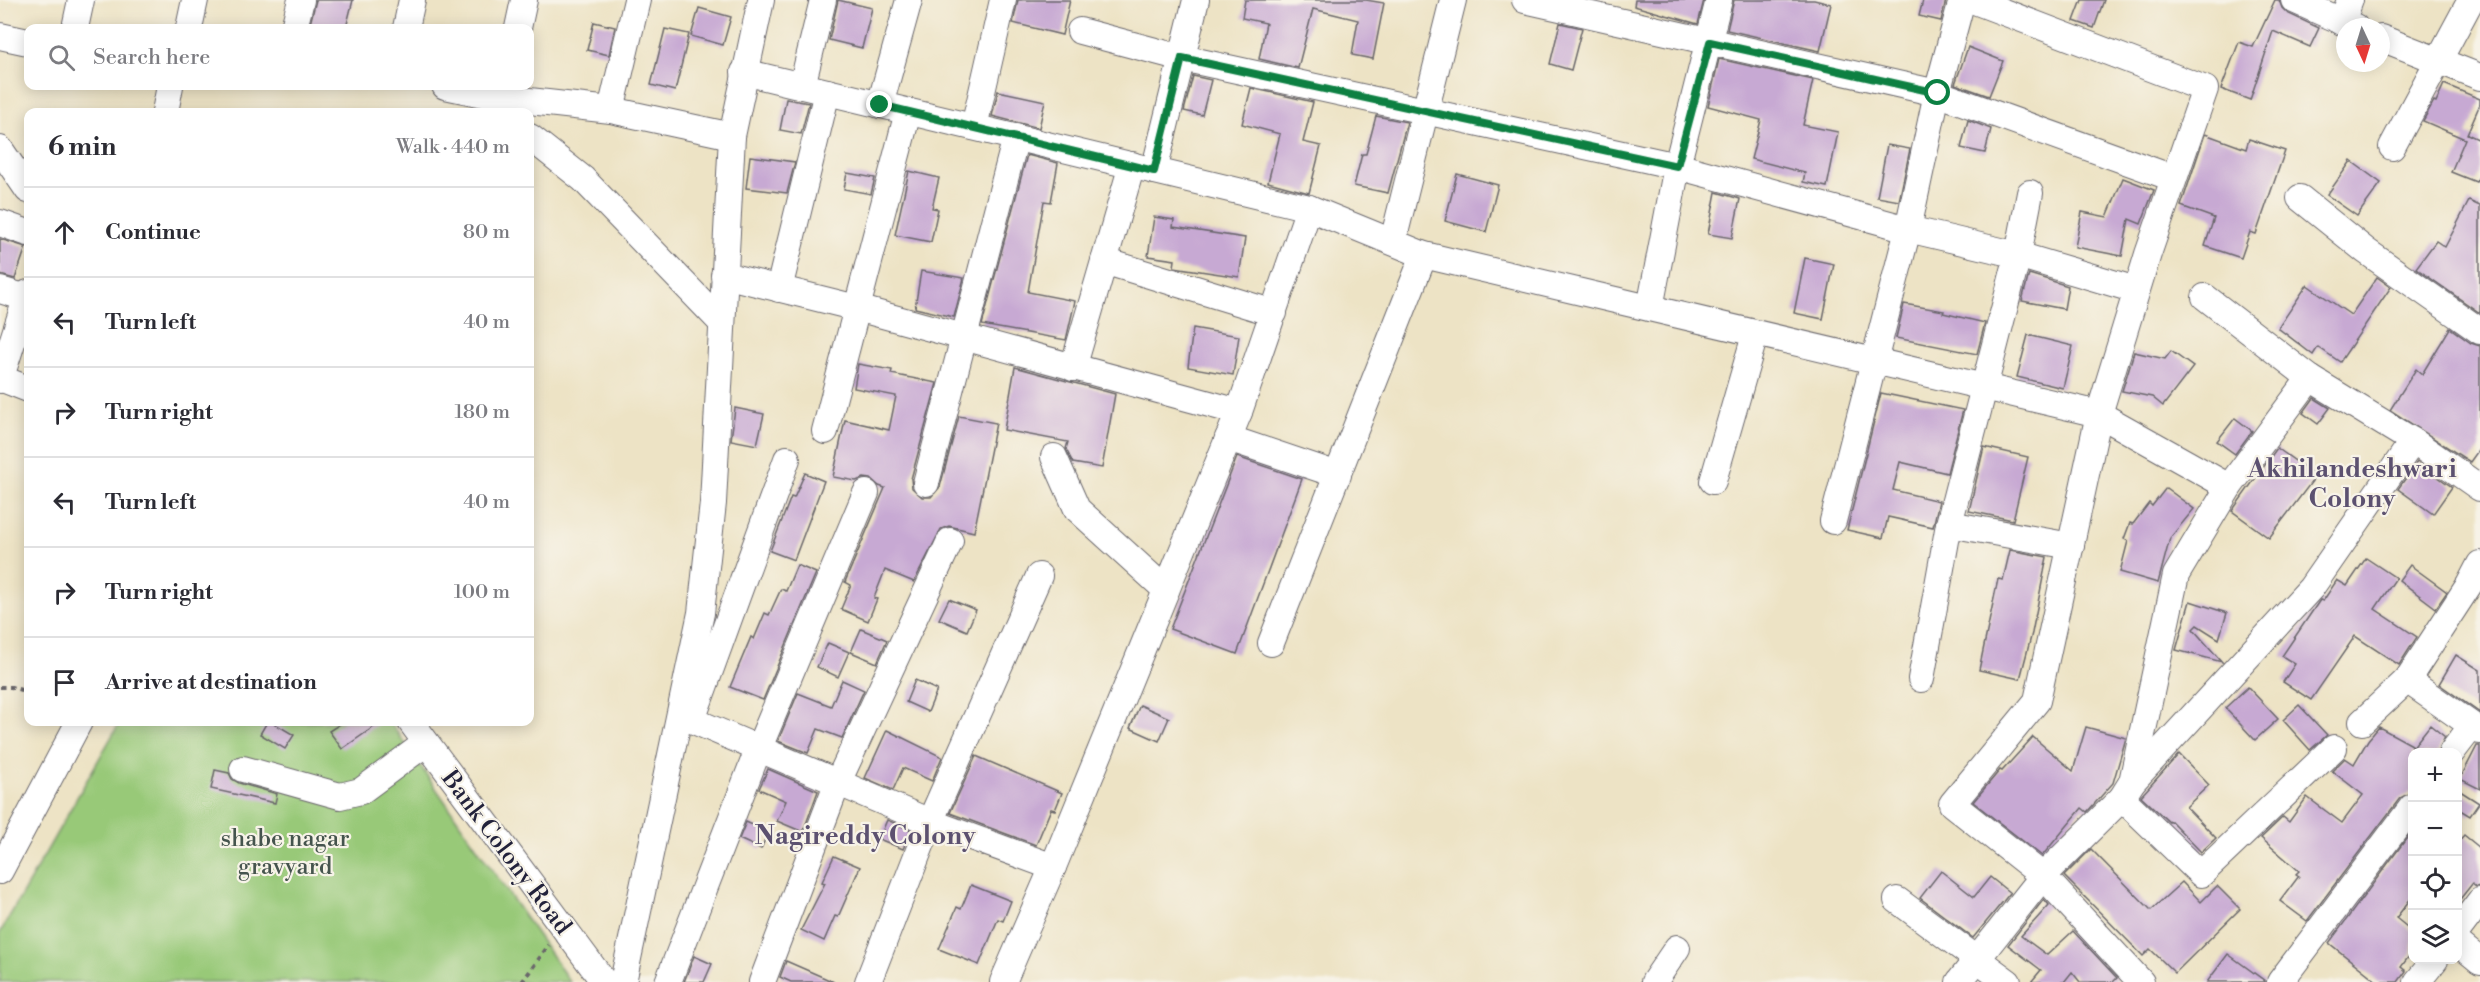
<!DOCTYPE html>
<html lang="en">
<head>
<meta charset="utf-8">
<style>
  :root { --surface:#fff; --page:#f7f7f7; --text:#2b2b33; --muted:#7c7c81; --line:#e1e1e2 }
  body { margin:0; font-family:"Libre Bodoni",serif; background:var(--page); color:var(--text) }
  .controls { position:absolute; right:18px; bottom:18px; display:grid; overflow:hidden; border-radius:12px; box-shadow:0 3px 15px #0003 }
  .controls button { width:54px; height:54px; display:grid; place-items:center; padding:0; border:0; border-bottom:2px solid var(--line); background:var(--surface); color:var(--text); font:30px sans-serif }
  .compass { position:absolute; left:2336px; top:18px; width:54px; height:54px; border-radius:50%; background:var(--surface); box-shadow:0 3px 15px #0003; rotate:176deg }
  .stop { position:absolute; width:18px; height:18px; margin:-14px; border:4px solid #0b8043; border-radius:50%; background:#fff }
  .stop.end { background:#0b8043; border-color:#fff; box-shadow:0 2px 6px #0008 }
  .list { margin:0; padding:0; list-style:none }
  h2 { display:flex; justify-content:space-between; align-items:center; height:78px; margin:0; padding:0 24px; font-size:26px }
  h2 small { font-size:20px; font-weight:400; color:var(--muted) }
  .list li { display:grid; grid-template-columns:39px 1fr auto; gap:18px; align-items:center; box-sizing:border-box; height:90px; padding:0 24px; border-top:2px solid var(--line) }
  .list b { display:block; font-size:22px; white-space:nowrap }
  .list em { font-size:20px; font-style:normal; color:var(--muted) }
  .icon { flex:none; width:33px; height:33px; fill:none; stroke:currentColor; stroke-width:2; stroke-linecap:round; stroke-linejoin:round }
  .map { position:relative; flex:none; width:2480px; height:982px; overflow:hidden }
  .search { position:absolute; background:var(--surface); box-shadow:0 3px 15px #0003; left:24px; top:24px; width:510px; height:66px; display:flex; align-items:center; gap:15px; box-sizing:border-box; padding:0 21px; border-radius:12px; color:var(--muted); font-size:22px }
  .panel { position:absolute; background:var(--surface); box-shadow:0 3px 15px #0003; left:24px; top:108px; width:510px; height:618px; border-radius:12px }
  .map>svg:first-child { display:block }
  .green { fill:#98c978; stroke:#5d765a; stroke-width:1.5 }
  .building { fill:#c7a9d3 }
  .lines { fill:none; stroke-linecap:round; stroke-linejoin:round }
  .minor-casing { stroke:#69666b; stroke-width:28 }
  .path { stroke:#69666b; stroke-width:4; stroke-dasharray:4.5 4.5; stroke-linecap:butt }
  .minor { stroke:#fff; stroke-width:26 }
  .route { stroke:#0b8043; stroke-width:8 }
  .labels { text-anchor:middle; stroke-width:4.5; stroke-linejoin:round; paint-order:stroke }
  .park-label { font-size:24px; fill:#45544d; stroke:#f7f3e8 }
  .street-label { font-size:24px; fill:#22223b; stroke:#f7f3e8 }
  .neighbourhood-label { font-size:26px; font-weight:bold; fill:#5c5170; stroke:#f7f3e8 }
</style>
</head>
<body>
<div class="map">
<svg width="2480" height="982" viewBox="0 0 2480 982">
  <rect width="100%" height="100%" fill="#f7f3e8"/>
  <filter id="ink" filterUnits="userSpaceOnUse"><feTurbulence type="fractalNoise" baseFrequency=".0167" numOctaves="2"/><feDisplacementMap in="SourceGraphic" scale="12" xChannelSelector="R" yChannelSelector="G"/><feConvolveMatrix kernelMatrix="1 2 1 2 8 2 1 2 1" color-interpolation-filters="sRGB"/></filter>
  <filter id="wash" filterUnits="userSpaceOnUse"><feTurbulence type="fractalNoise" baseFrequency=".008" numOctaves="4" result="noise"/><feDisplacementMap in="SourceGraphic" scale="24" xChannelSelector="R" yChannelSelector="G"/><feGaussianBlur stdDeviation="1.35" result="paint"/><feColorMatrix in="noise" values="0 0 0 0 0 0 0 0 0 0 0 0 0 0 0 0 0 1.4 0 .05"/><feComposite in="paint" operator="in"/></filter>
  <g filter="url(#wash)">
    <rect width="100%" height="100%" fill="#ede3c5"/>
    <!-- green -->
    <polygon class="green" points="120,722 390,722 570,982 0,982 0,933"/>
    <g id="blocks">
      <!-- building -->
      <g class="building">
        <polygon points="316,0 353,0 346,28 309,28"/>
        <polygon points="838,0 872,8 862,48 829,40"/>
        <polygon points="1018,0 1070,0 1062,35 1013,23"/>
        <polygon points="1245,0 1366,0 1384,3 1373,59 1352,55 1358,20 1313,9 1298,68 1259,59 1266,23 1242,18"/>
        <polygon points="1635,0 1704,0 1698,24 1634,6"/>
        <polygon points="1734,0 1814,0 1831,4 1820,51 1727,30"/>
        <polygon points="1923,0 1946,0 1941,21 1919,16"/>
        <polygon points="2082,0 2104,0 2094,28 2074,21"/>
        <polygon points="2275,0 2279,0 2282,8 2287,13 2319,28 2310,47 2273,31 2250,100 2221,89 2239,42 2253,47"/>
        <polygon points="699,8 731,17 723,45 691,36"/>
        <polygon points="594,22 615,27 609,55 587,50"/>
        <polygon points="1560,23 1582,28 1571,70 1550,64"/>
        <polygon points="665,29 689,34 675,91 651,85"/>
        <polygon points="1968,47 2003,61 1989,96 1955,84"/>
        <polygon points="1719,59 1813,80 1803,125 1838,132 1827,187 1803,182 1805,173 1751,159 1761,120 1708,106"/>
        <polygon points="1193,76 1211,80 1202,115 1184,111"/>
        <polygon points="2444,84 2480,99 2480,104 2467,134 2480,140 2480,174 2476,182 2451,172 2465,139 2423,121 2434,101 2436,102"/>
        <polygon points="1251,88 1313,102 1303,142 1321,146 1309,193 1268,182 1280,134 1242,124"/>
        <polygon points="998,91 1045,101 1039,128 992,116"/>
        <polygon points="786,99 809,103 801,134 780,130"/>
        <polygon points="1376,116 1407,122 1388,193 1354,186 1362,154 1366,154"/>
        <polygon points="1968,120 1991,129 1985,153 1961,148"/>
        <polygon points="2205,134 2246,149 2249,139 2285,151 2256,234 2250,232 2241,258 2205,246 2214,218 2181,206"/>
        <polygon points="1887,145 1910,149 1899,201 1877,197"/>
        <polygon points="1027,155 1058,163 1051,202 1044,201 1028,292 1075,301 1066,340 982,325"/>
        <polygon points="750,156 795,162 787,193 746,188"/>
        <polygon points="2351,161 2381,183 2357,216 2327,195"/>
        <polygon points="909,171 939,178 932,208 938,209 931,242 895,235"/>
        <polygon points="847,173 875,178 871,194 844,189"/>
        <polygon points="1457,174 1498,185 1486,232 1445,221"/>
        <polygon points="2123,178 2154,190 2141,224 2129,219 2122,256 2075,247 2082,212 2107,217"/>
        <polygon points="1716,192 1740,199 1732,238 1708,234"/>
        <polygon points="2469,201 2480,206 2480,313 2416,268 2436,241 2445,247"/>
        <polygon points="1154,217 1174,220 1173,227 1245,238 1239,277 1174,267 1175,260 1148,256"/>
        <polygon points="0,239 26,247 15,279 0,275"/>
        <polygon points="1805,258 1834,264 1823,319 1794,313"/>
        <polygon points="921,271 964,278 954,317 915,308"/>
        <polygon points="2029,274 2068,286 2064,309 2022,301"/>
        <polygon points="2377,277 2391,287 2340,362 2318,347 2313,355 2278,328 2307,285 2351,315"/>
        <polygon points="1904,304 1944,311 1943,313 1985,323 1977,354 1896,338"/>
        <polygon points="1193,328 1239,336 1233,375 1188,367"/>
        <polygon points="2450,328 2471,343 2480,346 2480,448 2470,462 2390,410 2416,369 2422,374"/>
        <polygon points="2028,335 2073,346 2063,388 2017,377"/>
        <polygon points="2171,351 2193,367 2163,406 2152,397 2122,391 2134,352 2165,359"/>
        <polygon points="858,364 892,370 891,374 937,383 911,479 912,488 922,497 931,497 940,487 959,416 996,423 974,532 949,526 941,529 914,582 885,570 874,598 877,599 868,621 841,609 851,585 845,582 885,488 879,486 871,479 864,478 856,481 833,477 845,420 889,430 896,396 854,388"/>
        <polygon points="1015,367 1115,394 1102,468 1073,463 1066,449 1068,442 1004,430"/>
        <polygon points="1881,393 1963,410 1947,473 1900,462 1893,490 1939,501 1933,527 1888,517 1883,538 1847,530"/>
        <polygon points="2314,398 2330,408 2318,424 2303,413"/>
        <polygon points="735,408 764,414 757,445 731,440"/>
        <polygon points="2235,418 2252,431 2235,454 2217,441"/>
        <polygon points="1984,447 2028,457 2013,520 1969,511"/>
        <polygon points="2277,448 2316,476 2269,538 2232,511"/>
        <polygon points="1237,457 1302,479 1237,654 1170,629"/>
        <polygon points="2417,462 2452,487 2433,514 2398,489"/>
        <polygon points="805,473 824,481 794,560 770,551 791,497 794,498"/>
        <polygon points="2166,488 2194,509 2170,538 2158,583 2120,572 2128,541 2124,539 2130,523 2133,524 2149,503 2152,506"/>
        <polygon points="2010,550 2047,557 2032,633 2020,679 1979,670 1998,579 2003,580"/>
        <polygon points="2366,558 2396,578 2375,609 2417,637 2399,665 2355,636 2311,700 2283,682 2295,664 2282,656 2320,600 2323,601 2337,580 2347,586"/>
        <polygon points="797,565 816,573 763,700 730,687 751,637 754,639 765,613 769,615 781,589 786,591"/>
        <polygon points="2410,565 2447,592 2436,608 2399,580"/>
        <polygon points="949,599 976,610 967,631 939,619"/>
        <polygon points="2190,601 2227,613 2219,639 2197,625 2193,629 2222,662 2176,650"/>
        <polygon points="861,629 887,640 877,663 851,652"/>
        <polygon points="828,643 849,652 838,677 817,667"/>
        <polygon points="2456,655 2480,670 2480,713 2439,684"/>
        <polygon points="842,680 864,690 842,738 818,729 808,753 778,741 798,693 831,706"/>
        <polygon points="915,680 937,690 928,712 906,702"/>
        <polygon points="2248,687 2278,719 2255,740 2225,708"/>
        <polygon points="1140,705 1169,718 1159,741 1130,728"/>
        <polygon points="2299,705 2327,735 2310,750 2283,720"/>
        <polygon points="267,722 272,722 294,735 285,749 260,734"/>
        <polygon points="343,722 381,722 342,749 329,731"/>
        <polygon points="2430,725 2445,737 2437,753 2412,753 2412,792 2400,798 2307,921 2280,901 2299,876 2296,874 2299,871 2261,838 2283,817 2289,822 2307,797 2342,823 2363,795 2332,771 2345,758 2354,764 2368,740 2379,727 2412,745 2412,748"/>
        <polygon points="2086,727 2126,738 2113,783 2087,812 2082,808 2042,856 1973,802 2000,770 2002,771 2033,737 2073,771"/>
        <polygon points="887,730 942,757 932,781 903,768 893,790 865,778"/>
        <polygon points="2477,746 2480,746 2480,789 2460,779"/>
        <polygon points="2179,754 2209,785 2186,807 2216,838 2201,852 2171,821 2169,822 2141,796"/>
        <polygon points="976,756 1062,793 1055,810 1051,809 1036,845 950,813"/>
        <polygon points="768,769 818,791 803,832 777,821 786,801 759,789"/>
        <polygon points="215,770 229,773 232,779 239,783 277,794 275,803 211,789"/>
        <polygon points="2457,789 2479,803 2470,816 2457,808"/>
        <polygon points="887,820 911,830 903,849 879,839"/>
        <polygon points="746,822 768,832 761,849 739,839"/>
        <polygon points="2412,831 2412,897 2396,918 2412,931 2412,952 2401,967 2406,971 2398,982 2378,982 2329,943"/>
        <polygon points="2464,835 2480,848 2480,886 2476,887 2472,884 2457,903 2457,843"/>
        <polygon points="2091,849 2151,910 2182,882 2201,902 2217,886 2240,909 2175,973 2150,949 2143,956 2064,876"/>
        <polygon points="834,856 860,867 838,917 835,916 824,941 801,930 825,883 822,882"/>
        <polygon points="1941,871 1974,897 1990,877 2010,893 1973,938 1920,898"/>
        <polygon points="971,885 1011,901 1003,921 998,919 979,965 939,949 957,907 961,909"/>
        <polygon points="2044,899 2049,905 2021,936 2047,955 2073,931 2117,978 2113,982 2080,982 2072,972 2064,982 2031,982 2041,970 2008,945"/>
        <polygon points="2228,954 2265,981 2265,982 2207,982"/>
        <polygon points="694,956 712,964 704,982 684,982"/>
        <polygon points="786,961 834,982 791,982 780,977"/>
      </g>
    </g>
  </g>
  <g filter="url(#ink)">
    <use href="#blocks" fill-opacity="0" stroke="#69666b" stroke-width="1.5"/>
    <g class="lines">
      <defs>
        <g id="minor">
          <polyline points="1525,0 1937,93 2173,178"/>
          <polyline points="1972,0 2205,89 2148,254 2099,414 2037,701 1952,804 2043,876 2141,982"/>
          <polyline points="2294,0 2355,27"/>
          <polyline points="2342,22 2350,0"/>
          <polyline points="75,28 81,0"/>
          <polyline points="189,28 195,0"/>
          <polyline points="294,28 301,0"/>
          <polyline points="406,28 412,0"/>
          <polyline points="518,28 524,0"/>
          <polyline points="1080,31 1182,58 1677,166 1908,229 2018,255 2136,290"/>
          <polyline points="0,36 28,42"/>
          <polyline points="2381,38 2480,77"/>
          <polyline points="744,72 1309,208 1424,255 2099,414 2229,487"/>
          <polyline points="445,86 502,98 611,110 732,136"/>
          <polyline points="802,86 823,0"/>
          <polyline points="880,105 909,0"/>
          <polyline points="611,110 637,0"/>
          <polyline points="165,112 170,86"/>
          <polyline points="974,127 1003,0"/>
          <polyline points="530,137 583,179 721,322"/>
          <polyline points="2392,147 2471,0"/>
          <polyline points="0,149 28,190"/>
          <polyline points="1154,171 1196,0"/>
          <polyline points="2300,198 2366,251 2480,331"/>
          <polyline points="0,223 28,233"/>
          <polyline points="1393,241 1453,0"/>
          <polyline points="1104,261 1274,313"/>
          <polyline points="724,275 857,308 1239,412"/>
          <polyline points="779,289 827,92"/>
          <polyline points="0,290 27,298"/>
          <polyline points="2205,297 2310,378 2413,441 2480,488"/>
          <polyline points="1650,308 1677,166 1719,0"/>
          <polyline points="1073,368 1132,165"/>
          <polyline points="0,378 28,389"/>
          <polyline points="0,380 28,293"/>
          <polyline points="825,431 908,112"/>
          <polyline points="1228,438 1338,475"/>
          <polyline points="1054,457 1077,509 1166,590"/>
          <polyline points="1713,481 1755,335"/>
          <polyline points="926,483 1016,137"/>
          <polyline points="1833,521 1908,229 1937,93 1962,0"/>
          <polyline points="1949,524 2071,546"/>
          <polyline points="1271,643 1424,255"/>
          <polyline points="1921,679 1949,524 2018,255 2030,193"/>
          <polyline points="2407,680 2480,731"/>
          <polyline points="680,715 930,822 1053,867"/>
          <polyline points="692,720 787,459"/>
          <polyline points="411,722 604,982"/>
          <polyline points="2362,722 2407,680 2469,585 2480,564"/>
          <polyline points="2452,752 2472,726"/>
          <polyline points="243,769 340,796 361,791 426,743"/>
          <polyline points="2132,782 2176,575 2229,487 2310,378"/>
          <polyline points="2122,798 2201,874 2334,748"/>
          <polyline points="0,871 79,722"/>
          <polyline points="1897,900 2008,982"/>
          <polyline points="2458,930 2480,901"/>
          <polyline points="2458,943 2480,961"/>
          <polyline points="623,982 701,613 713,503 732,136 761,0"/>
          <polyline points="668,982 758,750 866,493"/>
          <polyline points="762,982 837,784 950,541"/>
          <polyline points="868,982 930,822 1039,576"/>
          <polyline points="1003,982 1053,867 1239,412 1309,208"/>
          <polyline points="1654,982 1677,948"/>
          <polyline points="1959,982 2043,876 2122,798 2132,782 2311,588 2413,441"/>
          <polyline points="2280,982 2412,807"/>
          <polyline points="2417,982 2435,960"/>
        </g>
      </defs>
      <!-- minor casing -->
      <use href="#minor" class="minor-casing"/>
      <!-- path -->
      <g class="path">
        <polyline points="0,687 11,687 28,692"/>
        <polyline points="522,982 549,945"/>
      </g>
      <!-- minor -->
      <use href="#minor" class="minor"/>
    </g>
  </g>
  <g class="lines" filter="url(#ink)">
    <!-- route -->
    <polyline class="route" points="880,105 1154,171 1182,58 1677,166 1710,42 1938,93"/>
  </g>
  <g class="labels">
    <!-- park labels -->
    <g class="park-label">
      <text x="285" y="846">shabe nagar<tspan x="285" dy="28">gravyard</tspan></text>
    </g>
    <!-- street labels -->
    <g class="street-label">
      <text transform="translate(507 852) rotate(53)" y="8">Bank Colony Road</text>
    </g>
    <!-- neighbourhood labels -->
    <g class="neighbourhood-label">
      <text x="2352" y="477">Akhilandeshwari<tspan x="2352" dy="30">Colony</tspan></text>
      <text x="865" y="844">Nagireddy Colony</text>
    </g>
  </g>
</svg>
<div class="controls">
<button>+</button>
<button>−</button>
<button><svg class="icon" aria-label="locate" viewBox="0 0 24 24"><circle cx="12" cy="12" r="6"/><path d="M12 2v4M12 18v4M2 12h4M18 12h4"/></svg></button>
<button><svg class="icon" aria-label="layers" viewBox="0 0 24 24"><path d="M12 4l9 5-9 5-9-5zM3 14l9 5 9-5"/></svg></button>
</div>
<svg class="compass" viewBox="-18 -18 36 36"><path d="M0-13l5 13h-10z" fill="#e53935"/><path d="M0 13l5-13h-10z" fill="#7c7c81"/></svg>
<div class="stop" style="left:1938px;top:93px"></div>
<div class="stop end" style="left:880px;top:105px"></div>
<div class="search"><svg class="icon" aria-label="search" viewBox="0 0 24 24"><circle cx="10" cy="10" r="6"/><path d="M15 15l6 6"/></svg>Search here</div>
<section class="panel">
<h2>6 min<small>Walk · 440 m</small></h2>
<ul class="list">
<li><svg class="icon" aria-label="ahead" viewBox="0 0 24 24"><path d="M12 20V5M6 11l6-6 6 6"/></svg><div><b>Continue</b></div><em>80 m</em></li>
<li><svg class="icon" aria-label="left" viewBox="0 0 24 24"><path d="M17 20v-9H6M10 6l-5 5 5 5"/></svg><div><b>Turn left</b></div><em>40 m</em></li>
<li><svg class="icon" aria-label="right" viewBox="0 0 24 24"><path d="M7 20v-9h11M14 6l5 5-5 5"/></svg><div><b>Turn right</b></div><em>180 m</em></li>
<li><svg class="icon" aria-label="left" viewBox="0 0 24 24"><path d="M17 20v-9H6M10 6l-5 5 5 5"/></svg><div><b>Turn left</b></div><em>40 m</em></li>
<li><svg class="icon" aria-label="right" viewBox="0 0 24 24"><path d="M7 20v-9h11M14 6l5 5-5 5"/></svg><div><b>Turn right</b></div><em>100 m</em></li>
<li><svg class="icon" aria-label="arrive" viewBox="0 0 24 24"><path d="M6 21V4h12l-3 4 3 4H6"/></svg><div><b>Arrive at destination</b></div></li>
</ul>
</section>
</div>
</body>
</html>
